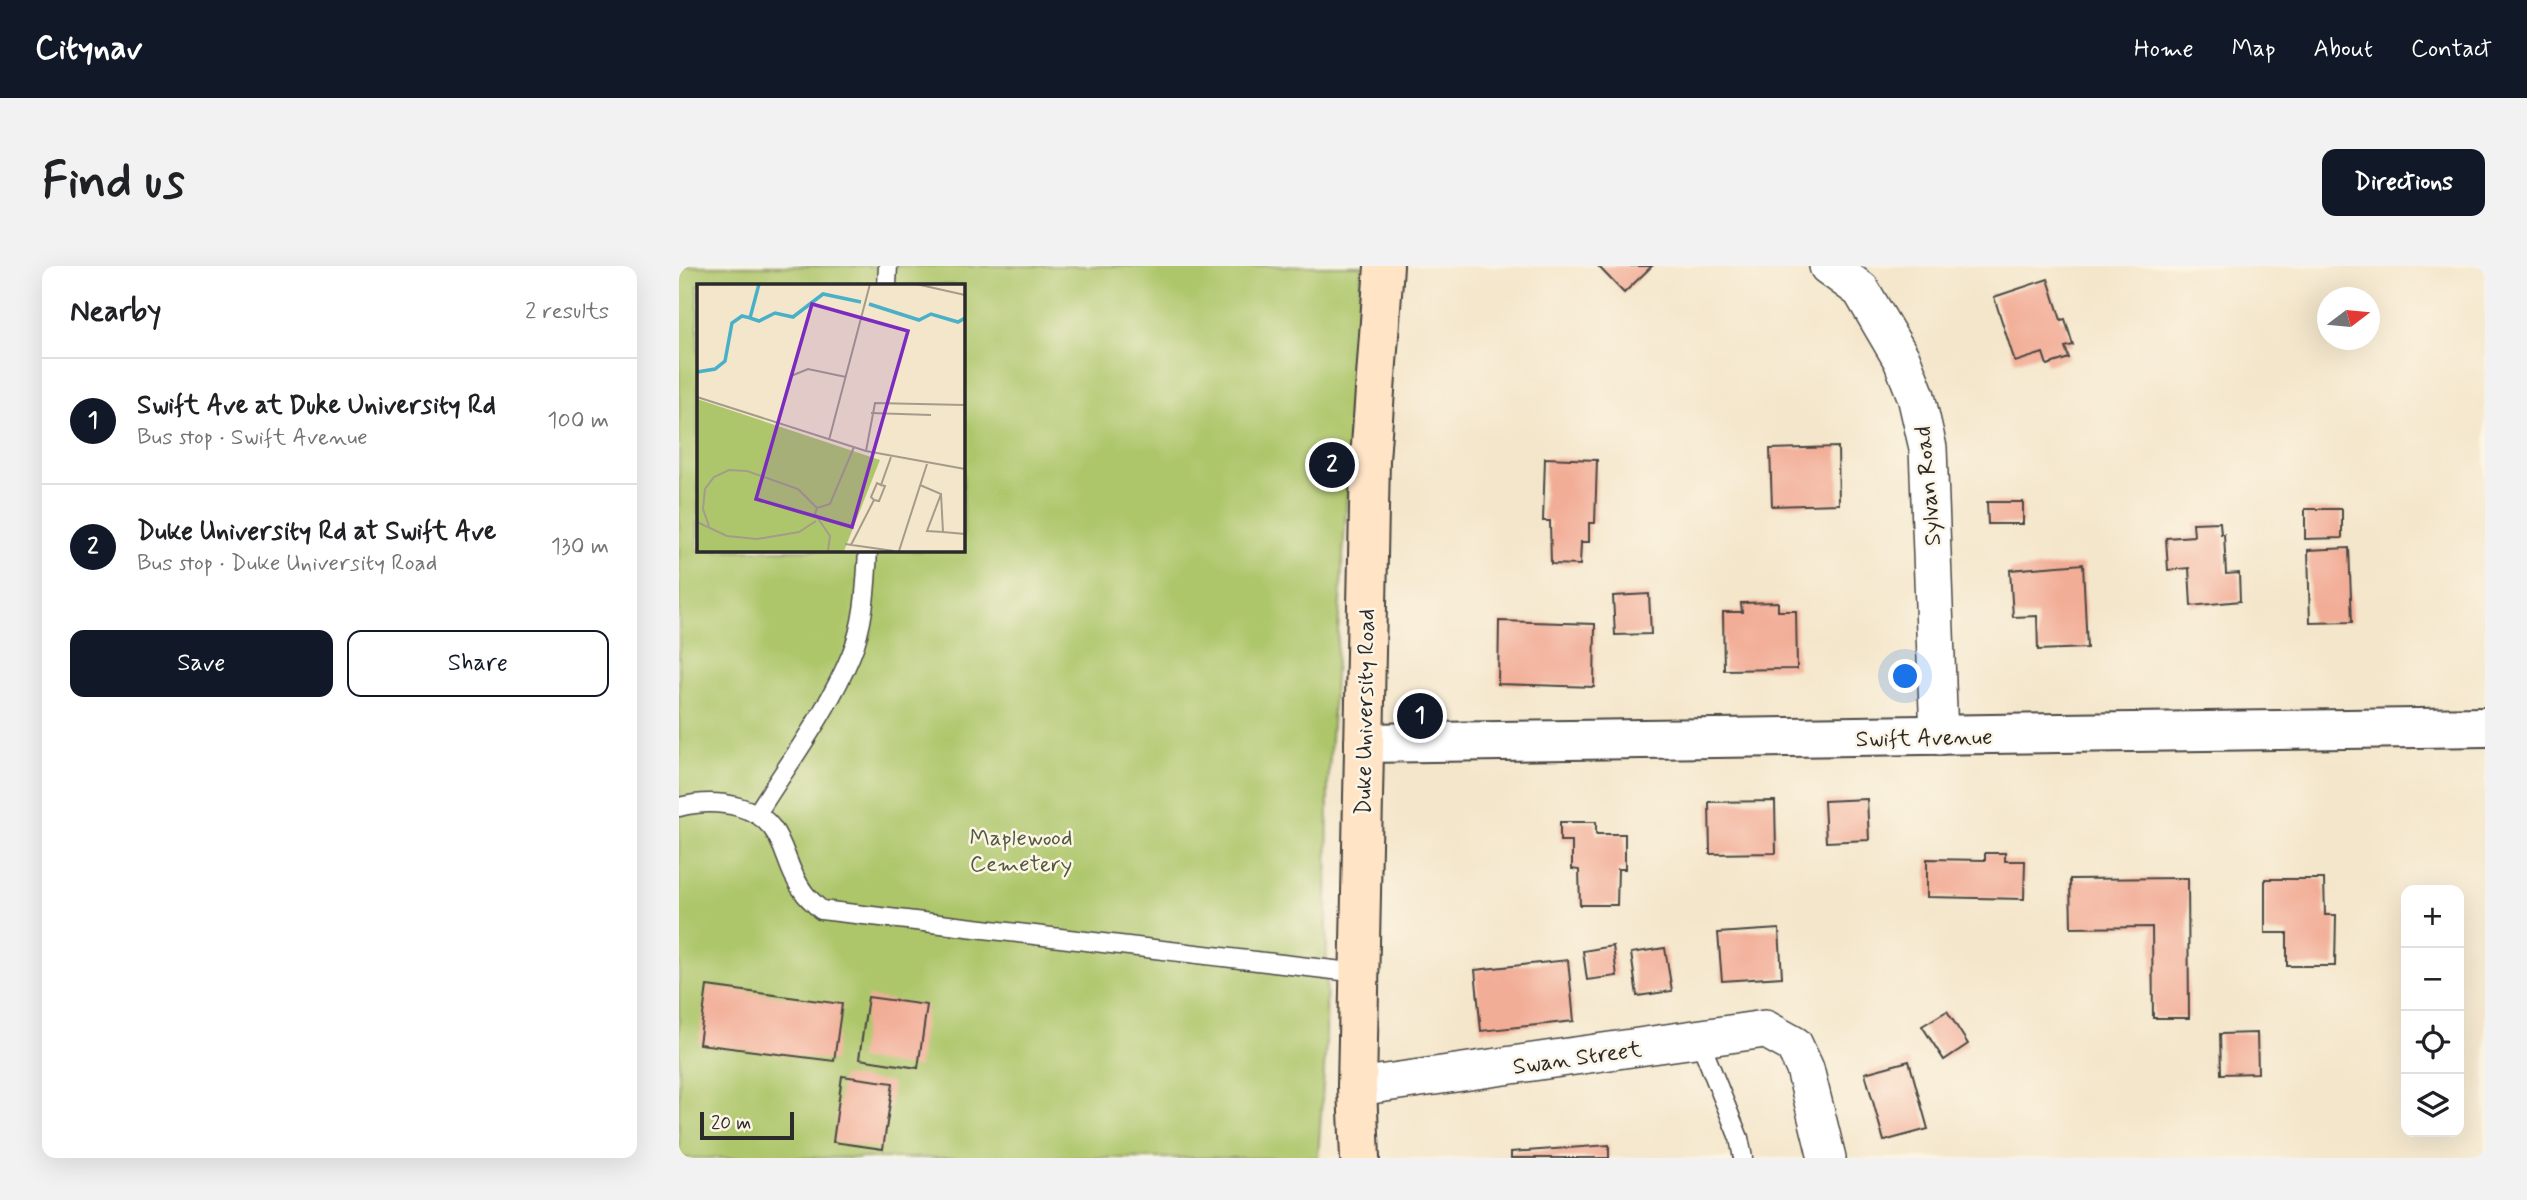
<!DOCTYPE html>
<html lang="en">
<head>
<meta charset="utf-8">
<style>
  :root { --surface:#fff; --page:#f2f2f2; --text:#202124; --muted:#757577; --line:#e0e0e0; --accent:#111827 }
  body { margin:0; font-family:Mynerve,sans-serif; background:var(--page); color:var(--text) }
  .controls { position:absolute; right:21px; bottom:21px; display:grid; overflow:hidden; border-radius:14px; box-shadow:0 7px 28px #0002 }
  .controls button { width:63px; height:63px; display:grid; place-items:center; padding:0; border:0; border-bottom:2px solid var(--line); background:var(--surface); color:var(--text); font:35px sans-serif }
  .compass { position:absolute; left:1638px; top:21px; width:63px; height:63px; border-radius:50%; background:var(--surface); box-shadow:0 7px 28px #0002; rotate:74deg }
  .scale { position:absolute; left:21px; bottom:18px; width:94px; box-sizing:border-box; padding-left:7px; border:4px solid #2b2b2b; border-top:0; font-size:19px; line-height:24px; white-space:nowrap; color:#2b2b2b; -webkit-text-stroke:5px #fcf5e5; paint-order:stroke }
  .you { position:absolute; left:1227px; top:411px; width:24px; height:24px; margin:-18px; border:5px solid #fff; border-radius:50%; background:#1a73e8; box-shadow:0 0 0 10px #1a73e833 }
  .badge { display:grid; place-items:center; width:46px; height:46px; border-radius:50%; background:var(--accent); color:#fff; font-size:23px; font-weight:700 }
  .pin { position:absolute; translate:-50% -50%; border:4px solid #fff; box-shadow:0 2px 7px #0006 }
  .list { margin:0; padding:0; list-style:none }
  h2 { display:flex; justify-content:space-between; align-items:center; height:91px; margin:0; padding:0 28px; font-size:30px }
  h2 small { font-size:23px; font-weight:400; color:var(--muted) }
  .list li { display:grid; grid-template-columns:46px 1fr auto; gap:21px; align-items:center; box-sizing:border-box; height:126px; padding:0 28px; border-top:2px solid var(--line) }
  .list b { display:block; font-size:26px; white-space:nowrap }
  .list p { margin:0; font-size:23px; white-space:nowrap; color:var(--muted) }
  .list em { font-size:23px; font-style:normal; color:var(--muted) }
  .actions { display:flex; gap:14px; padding:21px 28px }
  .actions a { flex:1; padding:16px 0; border:2px solid var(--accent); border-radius:14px; text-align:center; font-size:24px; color:var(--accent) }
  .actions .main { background:var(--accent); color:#fff }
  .icon { flex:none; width:38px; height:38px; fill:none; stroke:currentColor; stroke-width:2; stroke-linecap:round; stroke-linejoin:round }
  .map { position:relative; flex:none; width:1806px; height:892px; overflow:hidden; border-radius:14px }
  header { display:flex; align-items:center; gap:42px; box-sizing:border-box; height:98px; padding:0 35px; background:var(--accent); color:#fff }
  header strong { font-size:33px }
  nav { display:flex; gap:38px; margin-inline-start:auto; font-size:24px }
  .intro { display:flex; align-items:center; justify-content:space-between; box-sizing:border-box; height:168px; padding:0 42px }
  h1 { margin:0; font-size:49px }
  .button { padding:18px 32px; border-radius:14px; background:var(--accent); color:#fff; font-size:24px; font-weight:700 }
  main { display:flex; gap:42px; padding:0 42px }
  aside { flex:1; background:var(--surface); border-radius:14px; box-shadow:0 7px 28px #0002 }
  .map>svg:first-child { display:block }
  .green { fill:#adc66b; stroke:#6c784b; stroke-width:2; fill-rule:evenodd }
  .building { fill:#f2ad97 }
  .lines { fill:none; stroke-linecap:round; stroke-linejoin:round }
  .service-casing { stroke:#494743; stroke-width:21 }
  .minor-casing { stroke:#494743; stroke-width:40 }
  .tertiary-casing { stroke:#494743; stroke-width:42 }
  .secondary-casing { stroke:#494743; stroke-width:42 }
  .service { stroke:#fff; stroke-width:18 }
  .minor { stroke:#fff; stroke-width:37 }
  .tertiary { stroke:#fff; stroke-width:38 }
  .secondary { stroke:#ffe4c6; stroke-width:38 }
  .labels { text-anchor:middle; stroke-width:5; stroke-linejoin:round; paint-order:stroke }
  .street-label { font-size:23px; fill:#2b2b2b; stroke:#fcf5e5 }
  .park-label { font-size:23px; fill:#525a3e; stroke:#fcf5e5 }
  .inset-river { fill:none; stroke:#49b0c8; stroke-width:3.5 }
  .inset-road { fill:none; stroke:#a49b8b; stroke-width:2 }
  .view { fill:#7b2cbf; fill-opacity:0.15; stroke:#7b2cbf; stroke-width:3.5 }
  .inset-edge { fill:none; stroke:#2b2b2b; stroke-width:3.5 }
</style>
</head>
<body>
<header>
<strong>Citynav</strong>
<nav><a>Home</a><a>Map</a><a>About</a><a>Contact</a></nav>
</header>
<div class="intro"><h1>Find us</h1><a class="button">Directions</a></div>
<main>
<aside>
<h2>Nearby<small>2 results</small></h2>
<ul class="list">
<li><span class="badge">1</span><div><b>Swift Ave at Duke University Rd</b><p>Bus stop · Swift Avenue</p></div><em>100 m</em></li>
<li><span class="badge">2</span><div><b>Duke University Rd at Swift Ave</b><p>Bus stop · Duke University Road</p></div><em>130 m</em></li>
</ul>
<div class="actions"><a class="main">Save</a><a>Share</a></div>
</aside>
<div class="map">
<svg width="1806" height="892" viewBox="0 0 1806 892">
  <rect width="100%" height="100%" fill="#fcf5e5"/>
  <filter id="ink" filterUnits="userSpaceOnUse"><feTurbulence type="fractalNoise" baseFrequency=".0143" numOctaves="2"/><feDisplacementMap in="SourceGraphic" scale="14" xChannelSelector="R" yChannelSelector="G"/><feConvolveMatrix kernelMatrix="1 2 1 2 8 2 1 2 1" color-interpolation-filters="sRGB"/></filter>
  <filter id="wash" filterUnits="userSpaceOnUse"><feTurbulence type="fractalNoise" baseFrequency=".00686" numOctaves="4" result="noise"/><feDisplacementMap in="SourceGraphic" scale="28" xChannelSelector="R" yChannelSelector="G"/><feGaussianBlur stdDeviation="1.57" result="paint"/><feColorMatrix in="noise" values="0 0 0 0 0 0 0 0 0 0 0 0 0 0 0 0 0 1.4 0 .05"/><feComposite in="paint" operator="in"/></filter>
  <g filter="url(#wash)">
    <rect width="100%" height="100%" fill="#f4e6cb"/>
    <!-- green -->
    <path class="green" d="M0,0H683L649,518L647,775L639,892H0ZM19,19H284V284H19Z"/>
    <g id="blocks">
      <!-- building -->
      <g class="building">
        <polygon points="919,0 973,0 945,27"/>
        <polygon points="1369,13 1382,54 1386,53 1394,79 1386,81 1390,92 1368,99 1364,87 1336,96 1315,31"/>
        <polygon points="1159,181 1160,238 1093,240 1091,183"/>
        <polygon points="866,192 918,194 916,257 910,257 910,276 902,276 901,299 872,298 871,255 864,255"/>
        <polygon points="1308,236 1344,236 1344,258 1309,258"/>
        <polygon points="1626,243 1663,243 1663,272 1626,273"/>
        <polygon points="1541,256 1542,268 1545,268 1547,308 1560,307 1561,335 1512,340 1510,302 1489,304 1487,272 1515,270 1514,257"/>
        <polygon points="1670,282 1673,356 1631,357 1629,284"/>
        <polygon points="1404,298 1408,382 1359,384 1358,350 1334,351 1331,304"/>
        <polygon points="970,328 972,368 936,369 934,330"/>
        <polygon points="1099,336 1099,345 1117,345 1118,403 1045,404 1044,346 1063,346 1062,337"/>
        <polygon points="820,355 916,358 915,421 819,418"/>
        <polygon points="1188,533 1190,574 1147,576 1145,535"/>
        <polygon points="1096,535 1097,587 1031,588 1030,536"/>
        <polygon points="881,556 917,556 917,568 946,568 946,603 939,603 938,639 901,639 900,604 893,603 893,575 881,575"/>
        <polygon points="1306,587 1326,587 1326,595 1346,595 1345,633 1248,631 1248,593 1306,594"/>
        <polygon points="1509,612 1510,752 1474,752 1473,661 1392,662 1391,613"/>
        <polygon points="1586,613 1645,613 1646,649 1657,649 1656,700 1608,700 1608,667 1586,667"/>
        <polygon points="1100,663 1103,711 1043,715 1039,667"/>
        <polygon points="934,680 938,710 908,714 904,685"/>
        <polygon points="986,682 993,725 958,730 952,687"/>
        <polygon points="889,694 895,755 802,765 796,704"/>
        <polygon points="28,720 163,738 155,795 20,778"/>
        <polygon points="189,731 248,739 239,802 180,793"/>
        <polygon points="1268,745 1289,778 1265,794 1243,760"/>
        <polygon points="1578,767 1579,807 1542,808 1541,768"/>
        <polygon points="1230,795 1249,863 1205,875 1186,807"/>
        <polygon points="163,810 214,817 204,883 154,876"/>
        <polygon points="930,879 930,892 832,892 832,886"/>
      </g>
    </g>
  </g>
  <g filter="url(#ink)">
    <use href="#blocks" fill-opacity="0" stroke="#494743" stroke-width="2"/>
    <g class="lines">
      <defs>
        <g id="service">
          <polyline points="208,19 209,0"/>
          <path d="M0,541C20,536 39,535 60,541C110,555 100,595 126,628C131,634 137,639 142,644L680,707"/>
          <path d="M79,546C111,495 149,445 172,389C186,356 187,318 189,284"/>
          <polyline points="1020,773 1060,872 1064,892"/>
        </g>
        <g id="minor">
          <polyline points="1149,0 1182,24 1223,94 1237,130 1249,182 1260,470"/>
          <polyline points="678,821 1086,763 1115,779 1126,803 1148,892"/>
        </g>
        <polyline id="tertiary" points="685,477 1806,461"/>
        <polyline id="secondary" points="681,892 678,821 691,194 705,0"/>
      </defs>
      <!-- service casing -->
      <use href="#service" class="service-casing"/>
      <!-- minor casing -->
      <use href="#minor" class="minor-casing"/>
      <!-- tertiary casing -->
      <use href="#tertiary" class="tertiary-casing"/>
      <!-- secondary casing -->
      <use href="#secondary" class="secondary-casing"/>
      <!-- service -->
      <use href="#service" class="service"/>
      <!-- minor -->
      <use href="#minor" class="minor"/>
      <!-- tertiary -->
      <use href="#tertiary" class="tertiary"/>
      <!-- secondary -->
      <use href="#secondary" class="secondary"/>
    </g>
  </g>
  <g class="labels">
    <!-- street labels -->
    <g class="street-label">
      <text transform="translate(1248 220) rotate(-95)" y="8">Sylvan Road</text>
      <text transform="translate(685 446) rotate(-89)" y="8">Duke University Road</text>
      <text transform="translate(1245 471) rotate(-1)" y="8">Swift Avenue</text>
      <text transform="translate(898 791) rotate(-8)" y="8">Swan Street</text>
    </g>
    <!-- park labels -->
    <g class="park-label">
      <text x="342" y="579">Maplewood<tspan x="342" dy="26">Cemetery</tspan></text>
    </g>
  </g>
  <!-- overview -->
  <g transform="translate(18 18)">
    <rect width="268" height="268" fill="#f4e6cb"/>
    <path d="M0,115L183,176L147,267H0Z" fill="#adc66b"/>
    <path class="inset-river" d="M172,20L222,36L234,30L261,38L268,34M53,34L62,37L78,29L96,33L126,10L164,18M0,88L18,85L28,77L35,39L45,32L53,34L62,0"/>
    <path class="inset-road" d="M219,0L268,11M94,92L111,85L149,93M0,113L169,167L268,185M174,129L234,131M132,156L173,0M169,167L178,119L268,121M184,201L188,202L182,217L177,216L174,213L180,199L184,201L194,173M223,201L244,210L230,247L246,248L244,210M0,238L30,252L60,255L102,248L119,237M12,242L6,225L8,205L17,193L32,186L50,187L101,205L120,224M246,248L268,250M148,260L197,267M154,261L177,216M131,267L133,252L118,230L120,224L133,220L157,163M202,267L230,180"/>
    <path class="view" d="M115,20L211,47L155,243L59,215Z"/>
    <rect width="268" height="268" class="inset-edge"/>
  </g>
</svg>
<div class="controls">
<button>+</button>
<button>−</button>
<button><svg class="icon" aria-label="locate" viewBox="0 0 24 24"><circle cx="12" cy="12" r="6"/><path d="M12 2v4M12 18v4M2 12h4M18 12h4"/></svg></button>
<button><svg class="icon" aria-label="layers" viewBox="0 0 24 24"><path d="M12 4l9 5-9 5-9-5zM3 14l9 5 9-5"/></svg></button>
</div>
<svg class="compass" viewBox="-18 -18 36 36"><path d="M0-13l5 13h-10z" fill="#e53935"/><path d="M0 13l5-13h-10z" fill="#757577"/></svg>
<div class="scale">20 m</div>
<div class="you"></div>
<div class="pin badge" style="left:741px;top:450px">1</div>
<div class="pin badge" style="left:653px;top:199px">2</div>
</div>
</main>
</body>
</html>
